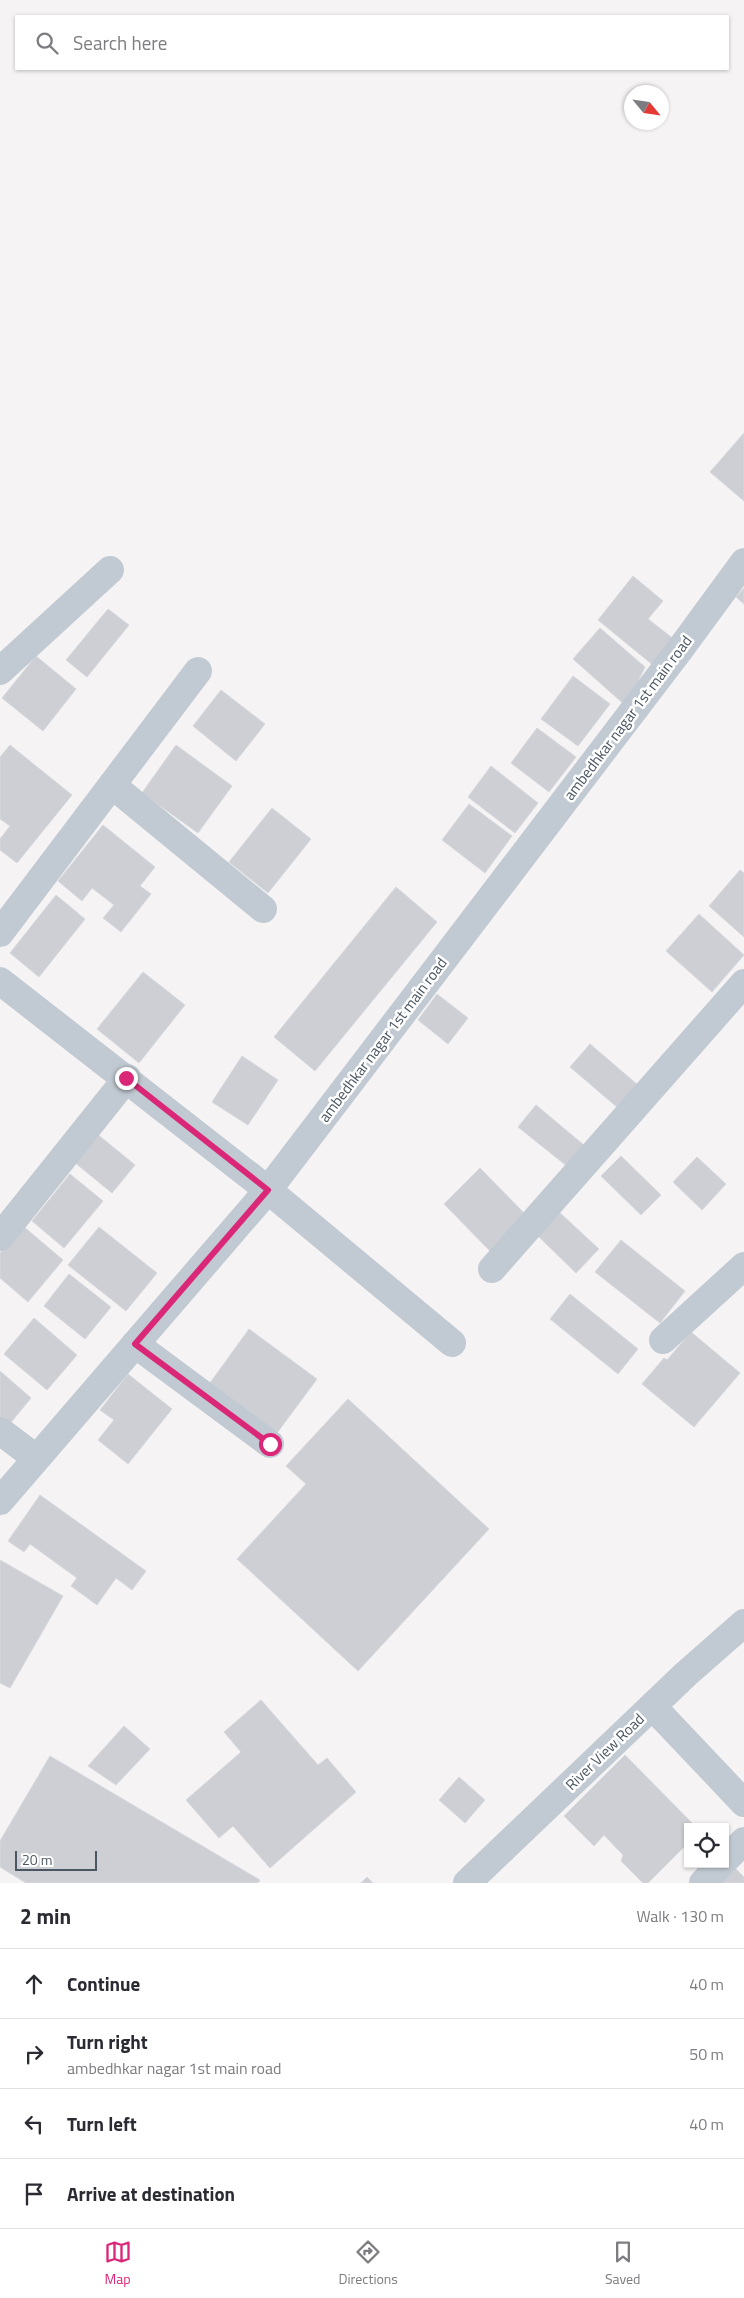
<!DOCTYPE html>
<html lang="en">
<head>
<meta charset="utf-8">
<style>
  :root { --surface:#fff; --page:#f2f2f3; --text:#2b2b33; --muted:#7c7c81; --line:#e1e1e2; --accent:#db2777 }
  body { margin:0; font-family:"Titillium Web",sans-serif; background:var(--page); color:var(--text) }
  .controls { position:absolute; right:15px; bottom:15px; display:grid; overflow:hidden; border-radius:0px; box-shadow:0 1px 4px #0004 }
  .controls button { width:45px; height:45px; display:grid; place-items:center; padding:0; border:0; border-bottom:1px solid var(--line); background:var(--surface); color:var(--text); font:25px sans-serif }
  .compass { position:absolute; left:624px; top:85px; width:45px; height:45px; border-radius:50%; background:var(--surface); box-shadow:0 1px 4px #0004; rotate:119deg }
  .scale { position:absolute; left:15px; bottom:12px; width:82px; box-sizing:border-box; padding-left:5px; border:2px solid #4a5661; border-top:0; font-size:14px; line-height:18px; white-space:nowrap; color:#4a5661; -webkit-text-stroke:4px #fff; paint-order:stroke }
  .stop { position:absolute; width:15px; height:15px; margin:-11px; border:4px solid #db2777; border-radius:50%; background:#fff }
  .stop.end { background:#db2777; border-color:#fff; box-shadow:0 1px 5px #0008 }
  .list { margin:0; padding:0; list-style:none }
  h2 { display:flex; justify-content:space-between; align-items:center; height:65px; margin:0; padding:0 20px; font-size:21px }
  h2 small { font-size:16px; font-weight:400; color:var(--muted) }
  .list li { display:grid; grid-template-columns:32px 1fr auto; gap:15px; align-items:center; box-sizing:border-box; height:70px; padding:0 20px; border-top:1px solid var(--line) }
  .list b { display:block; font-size:19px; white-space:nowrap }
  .list p { margin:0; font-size:16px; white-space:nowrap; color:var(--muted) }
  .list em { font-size:16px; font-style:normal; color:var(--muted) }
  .icon { flex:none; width:28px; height:28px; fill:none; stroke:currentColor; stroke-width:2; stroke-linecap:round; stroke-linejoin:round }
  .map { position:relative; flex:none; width:744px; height:1883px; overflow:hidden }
  .search { position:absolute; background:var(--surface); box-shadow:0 1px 4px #0004; left:15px; right:15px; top:15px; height:55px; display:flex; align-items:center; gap:12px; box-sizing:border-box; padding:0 18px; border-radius:0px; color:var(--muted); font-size:19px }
  .sheet { height:345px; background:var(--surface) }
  nav { display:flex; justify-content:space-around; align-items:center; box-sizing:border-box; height:70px; border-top:1px solid var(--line); background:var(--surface); font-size:14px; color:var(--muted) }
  nav a { display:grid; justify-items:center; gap:2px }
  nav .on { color:var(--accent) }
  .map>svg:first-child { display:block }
  .building { fill:#cdcfd5; stroke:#d7d9de }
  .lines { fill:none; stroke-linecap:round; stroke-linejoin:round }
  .minor { stroke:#c1cad2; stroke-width:28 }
  .tertiary { stroke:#c1cad2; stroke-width:28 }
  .route { stroke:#db2777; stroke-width:6 }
  .labels { text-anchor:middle; stroke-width:5; stroke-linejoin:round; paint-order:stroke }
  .street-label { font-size:15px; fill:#4a5661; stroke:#fff }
</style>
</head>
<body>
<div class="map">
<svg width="744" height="1883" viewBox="0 0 744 1883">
  <rect width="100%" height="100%" fill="#f5f3f3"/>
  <!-- building -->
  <g class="building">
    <polygon points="744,433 744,501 710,472"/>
    <polygon points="633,576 663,601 648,619 675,640 654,666 598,620"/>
    <polygon points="744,588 744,604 736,597"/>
    <polygon points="108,609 129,625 87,677 66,660"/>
    <polygon points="600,628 645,667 626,706 573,659"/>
    <polygon points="36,656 76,689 43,731 2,698"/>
    <polygon points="573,676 610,704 578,746 541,719"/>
    <polygon points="221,690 265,724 236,761 193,726"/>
    <polygon points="537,728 576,757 549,792 511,763"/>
    <polygon points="10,745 72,795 17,863 0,850 0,839 10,826 0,819 0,757"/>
    <polygon points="176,745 232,786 198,833 142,793"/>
    <polygon points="491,766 538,803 515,833 468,797"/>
    <polygon points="469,804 512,836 485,873 442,840"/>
    <polygon points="272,808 311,839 268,893 229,862"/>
    <polygon points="103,825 155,867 140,886 151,894 121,932 103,918 114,905 92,888 82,901 58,881"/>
    <polygon points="740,870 744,873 744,937 709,906"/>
    <polygon points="396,887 437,922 315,1071 274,1037"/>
    <polygon points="56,895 85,919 39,977 10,953"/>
    <polygon points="699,914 744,955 712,992 666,951"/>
    <polygon points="143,972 185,1005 139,1063 97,1029"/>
    <polygon points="437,994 468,1018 448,1044 418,1020"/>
    <polygon points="590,1044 638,1085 618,1108 570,1067"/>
    <polygon points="242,1056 278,1080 248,1125 212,1102"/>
    <polygon points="536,1105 585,1146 568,1167 518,1127"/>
    <polygon points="91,1129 135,1165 112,1193 68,1157"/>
    <polygon points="621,1156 661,1195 641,1215 601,1176"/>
    <polygon points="697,1157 726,1184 702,1210 673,1182"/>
    <polygon points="480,1168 527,1216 490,1251 444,1204"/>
    <polygon points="70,1174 103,1201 64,1248 32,1221"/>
    <polygon points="559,1212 599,1249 576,1273 537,1235"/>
    <polygon points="23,1226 63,1260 28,1302 0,1278 0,1253"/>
    <polygon points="99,1227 157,1273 126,1311 68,1265"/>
    <polygon points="621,1240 685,1291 660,1323 595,1272"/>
    <polygon points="69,1274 111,1307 85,1339 44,1306"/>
    <polygon points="570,1294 638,1349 618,1374 550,1319"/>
    <polygon points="34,1318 77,1355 47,1390 4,1354"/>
    <polygon points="249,1329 317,1379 277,1433 210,1383"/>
    <polygon points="691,1332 740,1373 694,1427 642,1384 664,1358 667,1360"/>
    <polygon points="0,1371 31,1398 8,1426 0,1419"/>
    <polygon points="128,1374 172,1409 128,1464 98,1440 114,1420 100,1410"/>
    <polygon points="348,1399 489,1529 358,1671 237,1559 306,1484 286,1466"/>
    <polygon points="40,1495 146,1571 132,1590 116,1578 97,1605 71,1586 77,1578 30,1544 24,1552 8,1541"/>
    <polygon points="0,1560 63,1596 10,1688 0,1683"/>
    <polygon points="261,1700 318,1765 327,1758 356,1792 270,1868 233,1826 219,1838 186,1800 241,1752 224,1732"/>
    <polygon points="124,1726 150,1749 116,1785 88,1766"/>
    <polygon points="625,1755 696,1827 688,1827 688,1843 648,1883 643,1883 621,1861 623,1855 604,1835 594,1846 564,1816"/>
    <polygon points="50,1756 260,1880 258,1883 26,1883 0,1867 0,1841"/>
    <polygon points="459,1777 485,1800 465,1823 439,1800"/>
    <polygon points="729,1862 744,1877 744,1883 709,1883"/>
    <polygon points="367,1877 373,1883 361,1883"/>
  </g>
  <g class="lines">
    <!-- minor -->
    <g class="minor">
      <polyline points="0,671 110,570"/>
      <polyline points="112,785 263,909"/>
      <polyline points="0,933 198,671"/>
      <polyline points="0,981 268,1190 452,1343"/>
      <polyline points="0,1237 127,1078"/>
      <polyline points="492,1269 744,983"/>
      <polyline points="663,1340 744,1266"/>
      <polyline points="135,1344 270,1444"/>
      <polyline points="0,1431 36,1458"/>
      <polyline points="0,1501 268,1190 681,648 744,562"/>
      <polyline points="653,1707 744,1803"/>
      <polyline points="725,1860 744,1841"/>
      <polyline points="703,1883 721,1864"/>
    </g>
    <!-- tertiary -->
    <polyline class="tertiary" points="467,1883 686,1674 744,1623"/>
  </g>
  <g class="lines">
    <!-- route -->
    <polyline class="route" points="126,1078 268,1190 135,1344 270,1444"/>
  </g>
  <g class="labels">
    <!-- street labels -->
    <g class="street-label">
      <text transform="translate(628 718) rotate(-53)" y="5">ambedhkar nagar 1st main road</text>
      <text transform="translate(383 1040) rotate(-53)" y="5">ambedhkar nagar 1st main road</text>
      <text transform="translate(605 1752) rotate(-44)" y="5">River View Road</text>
    </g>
  </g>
</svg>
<div class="controls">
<button><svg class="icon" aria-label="locate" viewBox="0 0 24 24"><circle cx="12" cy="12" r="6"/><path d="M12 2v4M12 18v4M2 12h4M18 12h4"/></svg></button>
</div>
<svg class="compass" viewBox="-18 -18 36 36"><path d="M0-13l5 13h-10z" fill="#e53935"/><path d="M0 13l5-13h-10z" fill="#7c7c81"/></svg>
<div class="scale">20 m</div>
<div class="stop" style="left:270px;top:1444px"></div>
<div class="stop end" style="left:126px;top:1078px"></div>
<div class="search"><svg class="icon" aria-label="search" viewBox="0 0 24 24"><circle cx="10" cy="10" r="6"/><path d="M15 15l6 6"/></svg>Search here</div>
</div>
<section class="sheet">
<h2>2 min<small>Walk · 130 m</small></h2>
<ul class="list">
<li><svg class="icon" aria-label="ahead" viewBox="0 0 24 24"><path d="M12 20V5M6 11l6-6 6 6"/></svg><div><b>Continue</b></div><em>40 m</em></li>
<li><svg class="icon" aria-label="right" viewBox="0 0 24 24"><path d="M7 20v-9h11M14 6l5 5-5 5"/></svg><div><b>Turn right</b><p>ambedhkar nagar 1st main road</p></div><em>50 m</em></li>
<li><svg class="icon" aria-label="left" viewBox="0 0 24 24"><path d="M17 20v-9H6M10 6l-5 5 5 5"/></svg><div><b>Turn left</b></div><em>40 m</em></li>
<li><svg class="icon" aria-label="arrive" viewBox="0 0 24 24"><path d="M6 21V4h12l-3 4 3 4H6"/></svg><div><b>Arrive at destination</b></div></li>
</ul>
</section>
<nav>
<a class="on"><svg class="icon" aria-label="map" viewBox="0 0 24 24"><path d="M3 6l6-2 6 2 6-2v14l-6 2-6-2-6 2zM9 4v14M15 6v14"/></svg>Map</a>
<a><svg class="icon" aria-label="directions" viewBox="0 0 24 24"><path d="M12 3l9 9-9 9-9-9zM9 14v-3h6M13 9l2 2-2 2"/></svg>Directions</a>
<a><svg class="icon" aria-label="saved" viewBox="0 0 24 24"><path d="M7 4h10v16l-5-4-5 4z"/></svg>Saved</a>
</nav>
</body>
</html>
